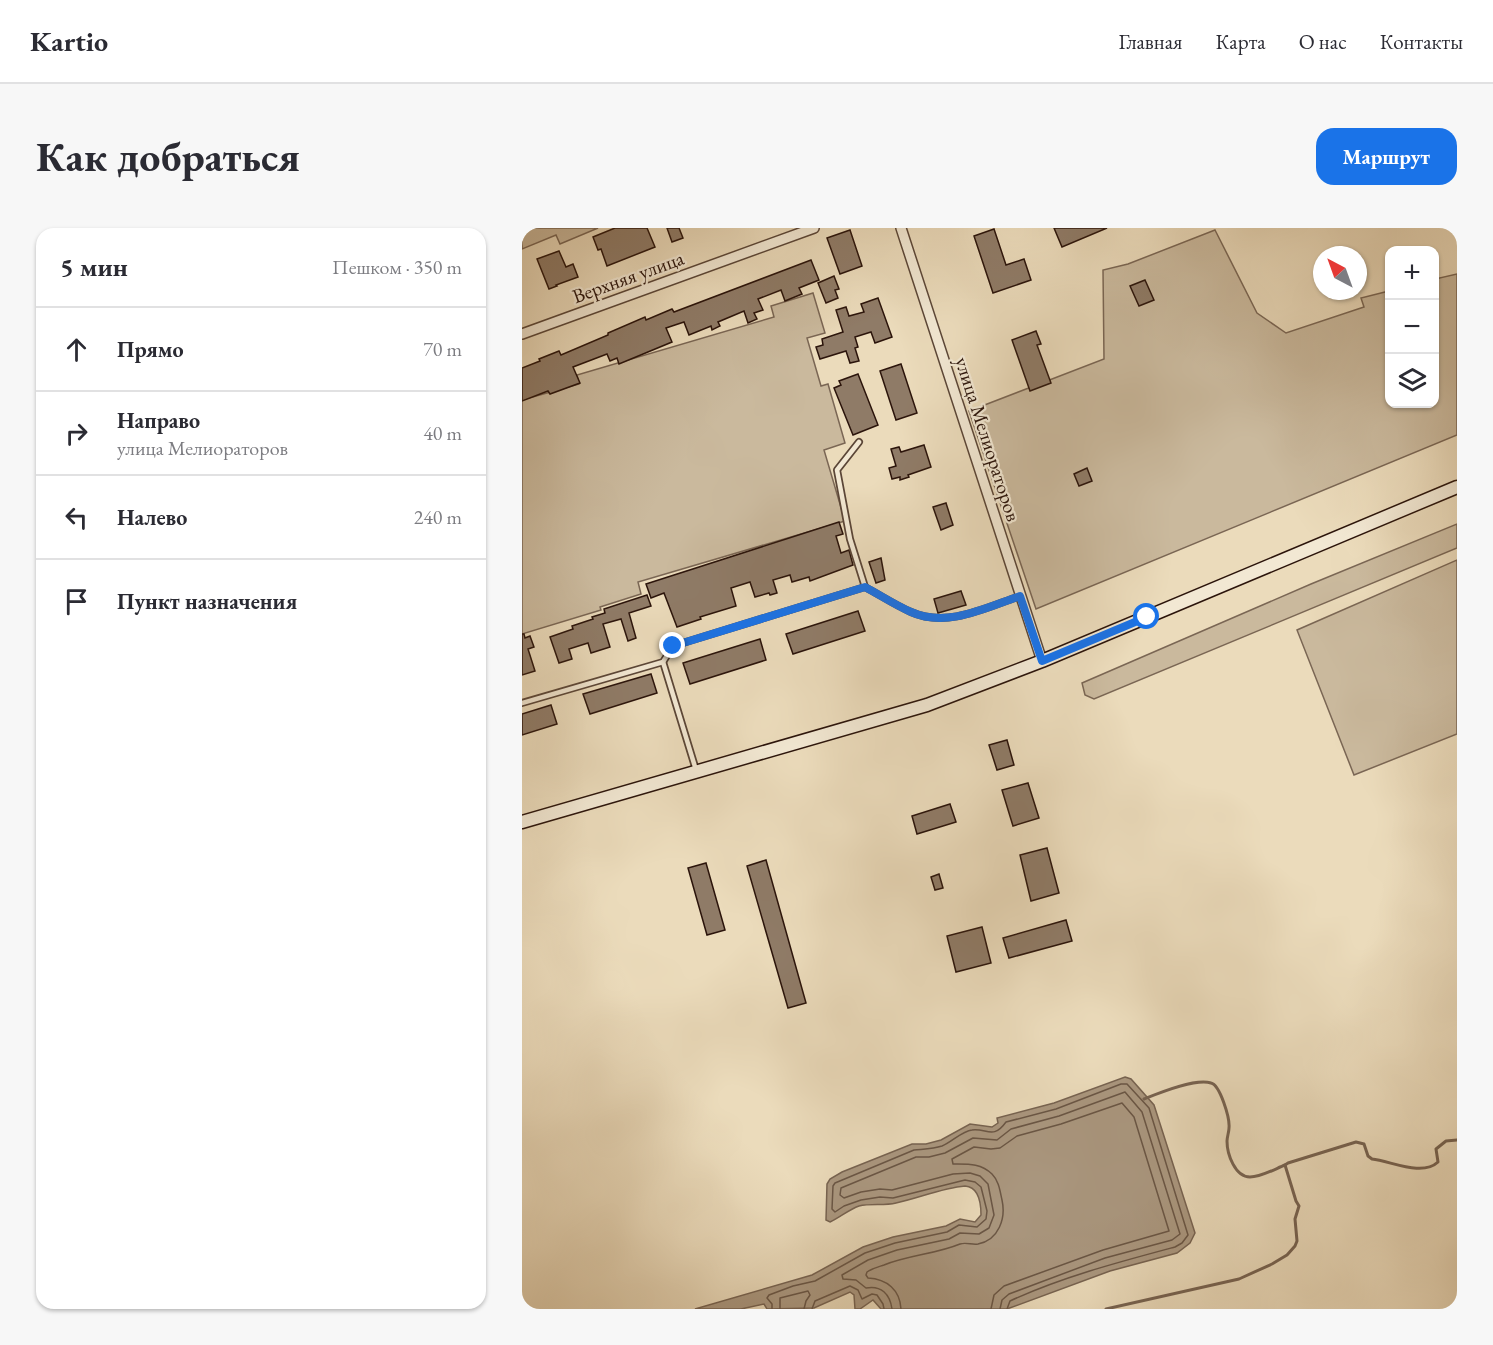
<!DOCTYPE html>
<html lang="ru">
<head>
<meta charset="utf-8">
<style>
  :root { --surface:#fff; --page:#f7f7f7; --text:#2b2b33; --muted:#7c7c81; --line:#e1e1e2; --accent:#1a73e8 }
  body { margin:0; font-family:"EB Garamond",serif; background:var(--page); color:var(--text) }
  .controls { position:absolute; right:18px; top:18px; display:grid; overflow:hidden; border-radius:12px; box-shadow:0 2px 4px #0004 }
  .controls button { width:54px; height:54px; display:grid; place-items:center; padding:0; border:0; border-bottom:2px solid var(--line); background:var(--surface); color:var(--text); font:30px sans-serif }
  .compass { position:absolute; left:791px; top:18px; width:54px; height:54px; border-radius:50%; background:var(--surface); box-shadow:0 2px 4px #0004; rotate:319deg }
  .stop { position:absolute; width:18px; height:18px; margin:-14px; border:4px solid #1a73e8; border-radius:50%; background:#fff }
  .stop.end { background:#1a73e8; border-color:#fff; box-shadow:0 2px 6px #0008 }
  .list { margin:0; padding:0; list-style:none }
  h2 { display:flex; justify-content:space-between; align-items:center; height:78px; margin:0; padding:0 24px; font-size:26px }
  h2 small { font-size:20px; font-weight:400; color:var(--muted) }
  .list li { display:grid; grid-template-columns:39px 1fr auto; gap:18px; align-items:center; box-sizing:border-box; height:84px; padding:0 24px; border-top:2px solid var(--line) }
  .list b { display:block; font-size:22px; white-space:nowrap }
  .list p { margin:0; font-size:20px; white-space:nowrap; color:var(--muted) }
  .list em { font-size:20px; font-style:normal; color:var(--muted) }
  .icon { flex:none; width:33px; height:33px; fill:none; stroke:currentColor; stroke-width:2; stroke-linecap:round; stroke-linejoin:round }
  .map { position:relative; flex:none; width:935px; height:1081px; overflow:hidden; border-radius:18px }
  header { display:flex; align-items:center; gap:36px; box-sizing:border-box; height:84px; padding:0 30px; background:var(--surface); border-bottom:2px solid var(--line) }
  header strong { font-size:28px }
  nav { display:flex; gap:33px; margin-inline-start:auto; font-size:21px }
  .intro { display:flex; align-items:center; justify-content:space-between; box-sizing:border-box; height:144px; padding:0 36px }
  h1 { margin:0; font-size:42px }
  .button { padding:15px 27px; border-radius:18px; background:var(--accent); color:#fff; font-size:21px; font-weight:700 }
  main { display:flex; gap:36px; padding:0 36px }
  aside { flex:1; background:var(--surface); border-radius:18px; box-shadow:0 2px 4px #0004 }
  .map>svg:first-child { display:block }
  .green { fill:#cab99d; stroke:#7a6654; stroke-width:1.5 }
  .water { fill:#aa977f; stroke:#776351; stroke-width:1.5 }
  .lines { fill:none; stroke-linecap:round; stroke-linejoin:round }
  .shore { stroke:#6a5645; stroke-width:1.5 }
  .stream { stroke:#776351; stroke-width:3 }
  .building { fill:#8f7b67; stroke:#2b140b; stroke-width:1.5 }
  .service-casing { stroke:#5b4637; stroke-width:8 }
  .minor-casing { stroke:#5b4637; stroke-width:12 }
  .secondary-casing { stroke:#2b140b; stroke-width:15 }
  .service { stroke:#f2e8d3; stroke-width:4.5 }
  .minor { stroke:#f2e8d3; stroke-width:9 }
  .secondary { stroke:#f2e8d3; stroke-width:12 }
  .route { stroke:#1a73e8; stroke-width:8 }
  .labels { text-anchor:middle; stroke-width:4.5; stroke-linejoin:round; paint-order:stroke }
  .street-label { font-size:20px; fill:#2b140b; stroke:#f2e8d3 }
</style>
</head>
<body>
<header>
<strong>Kartio</strong>
<nav><a>Главная</a><a>Карта</a><a>О нас</a><a>Контакты</a></nav>
</header>
<div class="intro"><h1>Как добраться</h1><a class="button">Маршрут</a></div>
<main>
<aside>
<h2>5 мин<small>Пешком · 350 m</small></h2>
<ul class="list">
<li><svg class="icon" aria-label="ahead" viewBox="0 0 24 24"><path d="M12 20V5M6 11l6-6 6 6"/></svg><div><b>Прямо</b></div><em>70 m</em></li>
<li><svg class="icon" aria-label="right" viewBox="0 0 24 24"><path d="M7 20v-9h11M14 6l5 5-5 5"/></svg><div><b>Направо</b><p>улица Мелиораторов</p></div><em>40 m</em></li>
<li><svg class="icon" aria-label="left" viewBox="0 0 24 24"><path d="M17 20v-9H6M10 6l-5 5 5 5"/></svg><div><b>Налево</b></div><em>240 m</em></li>
<li><svg class="icon" aria-label="arrive" viewBox="0 0 24 24"><path d="M6 21V4h12l-3 4 3 4H6"/></svg><div><b>Пункт назначения</b></div></li>
</ul>
</aside>
<div class="map">
<svg width="935" height="1081" viewBox="0 0 935 1081">
  <rect width="100%" height="100%" fill="#ebdbbb"/>
  <filter id="stains"><feTurbulence type="fractalNoise" baseFrequency=".00333" numOctaves="4"/><feColorMatrix values="0 0 0 0 .2 0 0 0 0 .09 0 0 0 0 .02 0 0 0 .5 -.17"/></filter>
  <radialGradient id="worn" r=".72"><stop offset=".6" stop-color="#630" stop-opacity="0"/><stop offset="1" stop-color="#630" stop-opacity=".3"/></radialGradient>
  <!-- green -->
  <g class="green">
    <polygon points="0,0 76,0 38,16 34,7 0,21"/>
    <polygon points="693,2 735,85 764,105 842,79 839,70 867,63 868,176 912,176 913,51 935,46 935,207 514,381 447,183 582,131 581,42 606,36"/>
    <polygon points="291,65 303,105 285,110 299,158 306,156 323,215 302,222 323,293 116,354 119,366 78,379 79,382 0,406 0,172 57,156 55,147 252,89 249,78"/>
    <polygon points="935,296 935,320 572,471 563,467 560,455 789,356"/>
    <polygon points="935,332 935,506 832,547 775,402"/>
  </g>
  <!-- water -->
  <path class="water" d="M603,849L609,851L632,877L673,1005L668,1015L655,1025L588,1043L485,1081H359L351,1072L338,1081H333L332,1067L328,1064L292,1080L245,1081L242,1076L219,1081H173L290,1047L341,1019L371,1009L424,998L438,991L453,994L459,987C459,975 457,959 443,958C420,960 397,970 374,975C362,978 349,975 337,978C326,982 319,989 308,994L304,992L305,956L308,951L320,944L390,916H404L419,912L448,896L470,899L476,895L475,890L532,875Z"/>
  <g class="lines">
    <!-- shore -->
    <g class="shore">
      <path d="M250,1081V1076L245,1070L247,1067L271,1058L293,1053L343,1025L373,1015L425,1004L437,997L455,999L464,991L465,983L459,959L453,954L443,952L371,970L358,969L339,972L322,978L313,984L310,981L311,958L313,955L392,922C402,921 411,921 420,918C430,914 440,903 450,902C465,900 471,912 484,894L534,881L599,856H605L627,880L666,1007L660,1015L653,1019C597,1034 540,1049 488,1073L485,1081"/>
      <polyline points="258,1081 258,1070 286,1063 288,1067 284,1073 282,1081"/>
      <polyline points="290,1081 293,1073 328,1058 336,1062 340,1071 350,1066 355,1067 361,1076 362,1081"/>
      <path d="M370,1081C368,1066 359,1057 344,1060L334,1052L321,1051L320,1047L346,1032L375,1022L427,1011L438,1005L457,1006L467,1000L472,987L466,956L458,948L448,945L431,946L370,962L358,961L339,964L322,970L318,967L319,960L394,929H407L423,925L451,910L475,912L489,901L537,888L603,864L620,884L658,1006L650,1012L583,1030L487,1066L480,1072L478,1081"/>
      <path d="M379,1081C378,1062 365,1051 346,1050L344,1047L345,1044C351,1040 356,1039 362,1037C387,1027 414,1026 438,1016C444,1014 450,1017 456,1016C477,1012 484,990 480,972C478,963 477,953 470,946C459,935 446,936 431,936L430,931L452,919L469,921L478,920L495,908L539,896L600,875L612,889L647,1003L581,1022L482,1058L472,1067L469,1081"/>
    </g>
    <!-- stream -->
    <g class="stream">
      <path d="M622,871C637,865 673,850 689,855C698,857 708,890 707,900C707,904 705,909 705,913C705,926 713,949 728,949C739,949 753,941 763,937"/>
      <path d="M584,1081L717,1051L750,1036L765,1027L773,1018L775,1013L773,991L777,978L774,973L763,937L766,935L834,914L842,916L846,928L850,931C869,933 900,949 916,934L914,921L924,913L935,912"/>
    </g>
  </g>
  <!-- building -->
  <g class="building">
    <polygon points="93,0 125,0 133,19 85,38 79,21 76,22 71,9"/>
    <polygon points="145,0 157,0 161,10 150,14"/>
    <polygon points="532,0 585,0 540,19"/>
    <polygon points="472,1 484,37 502,31 509,52 471,65 452,8"/>
    <polygon points="328,2 340,38 318,46 305,10"/>
    <polygon points="37,23 44,39 51,36 56,49 34,57 35,58 27,61 15,31"/>
    <polygon points="289,32 297,52 277,60 280,66 263,73 259,62 236,71 241,82 232,85 235,91 226,95 222,83 196,94 198,98 190,102 189,98 167,107 162,94 144,100 150,114 97,136 95,130 88,133 85,126 51,139 58,155 28,166 26,163 0,173 0,140 18,133 17,131 37,123 39,127 86,107 86,105 123,89 124,92 150,81 152,84"/>
    <polygon points="312,48 317,61 313,62 316,70 304,75 296,55"/>
    <polygon points="623,52 632,72 617,78 608,58"/>
    <polygon points="356,70 370,109 353,115 349,104 333,109 336,119 333,120 337,133 328,135 324,123 298,131 294,119 301,117 300,111 321,104 314,82 324,79 327,88 342,84 339,76"/>
    <polygon points="514,103 519,116 515,117 529,155 508,163 490,112"/>
    <polygon points="379,136 395,185 374,192 358,143"/>
    <polygon points="336,146 356,197 331,207 312,160 319,157 317,153"/>
    <polygon points="402,217 409,239 386,247 387,249 378,252 378,249 370,251 367,240 374,238 369,221 377,219 379,224"/>
    <polygon points="565,240 570,253 557,258 552,246"/>
    <polygon points="424,275 431,297 419,302 411,279"/>
    <polygon points="317,294 321,306 314,308 319,325 327,322 331,337 288,353 287,349 270,354 268,347 251,352 255,365 248,367 247,365 233,369 228,354 209,360 214,378 178,389 179,391 155,399 142,365 129,370 124,356"/>
    <polygon points="359,330 363,352 354,355 347,334"/>
    <polygon points="439,363 444,377 416,385 412,371"/>
    <polygon points="125,367 129,378 107,385 114,410 106,413 99,391 81,396 88,419 69,425 66,415 47,421 50,431 37,435 28,409 51,401 50,398 71,391 70,389 83,385 82,381"/>
    <polygon points="336,383 343,403 271,426 264,406"/>
    <polygon points="0,406 2,406 3,410 8,408 12,419 6,421 13,443 0,447"/>
    <polygon points="238,411 244,432 168,456 161,435"/>
    <polygon points="129,446 135,465 68,486 61,466"/>
    <polygon points="29,477 35,496 0,507 0,486"/>
    <polygon points="485,512 492,537 475,542 467,517"/>
    <polygon points="506,555 517,590 491,598 480,562"/>
    <polygon points="428,576 434,594 395,606 390,588"/>
    <polygon points="525,620 537,665 509,673 498,627"/>
    <polygon points="244,632 284,775 266,780 225,638"/>
    <polygon points="184,635 203,702 185,707 166,640"/>
    <polygon points="417,646 421,660 413,662 409,649"/>
    <polygon points="544,692 550,713 487,730 481,710"/>
    <polygon points="460,699 469,735 434,744 425,708"/>
  </g>
  <g class="lines">
    <defs>
      <g id="service">
        <polyline points="337,214 315,242 328,311 343,359"/>
        <polyline points="141,434 174,542"/>
        <path d="M0,475L141,434L151,418L343,359C358,367 373,377 389,384C425,400 463,380 498,368"/>
      </g>
      <g id="minor">
        <polyline points="379,0 520,433"/>
        <polyline points="0,106 292,0"/>
      </g>
      <polyline id="secondary" points="0,594 405,477 520,433 935,259"/>
    </defs>
    <!-- service casing -->
    <use href="#service" class="service-casing"/>
    <!-- minor casing -->
    <use href="#minor" class="minor-casing"/>
    <!-- secondary casing -->
    <use href="#secondary" class="secondary-casing"/>
    <!-- service -->
    <use href="#service" class="service"/>
    <!-- minor -->
    <use href="#minor" class="minor"/>
    <!-- secondary -->
    <use href="#secondary" class="secondary"/>
  </g>
  <g class="lines">
    <!-- route -->
    <path class="route" d="M151,418L343,359C358,367 373,377 389,384C425,400 463,380 498,368L520,433L625,389"/>
  </g>
  <g class="labels">
    <!-- street labels -->
    <g class="street-label">
      <text transform="translate(106 49) rotate(-20)" y="7">Верхняя улица</text>
      <text transform="translate(466 211) rotate(72)" y="7">улица Мелиораторов</text>
    </g>
  </g>
  <rect width="100%" height="100%" filter="url(#stains)"/>
  <rect width="100%" height="100%" fill="url(#worn)"/>
</svg>
<div class="controls">
<button>+</button>
<button>−</button>
<button><svg class="icon" aria-label="layers" viewBox="0 0 24 24"><path d="M12 4l9 5-9 5-9-5zM3 14l9 5 9-5"/></svg></button>
</div>
<svg class="compass" viewBox="-18 -18 36 36"><path d="M0-13l5 13h-10z" fill="#e53935"/><path d="M0 13l5-13h-10z" fill="#7c7c81"/></svg>
<div class="stop" style="left:625px;top:389px"></div>
<div class="stop end" style="left:151px;top:418px"></div>
</div>
</main>
</body>
</html>
